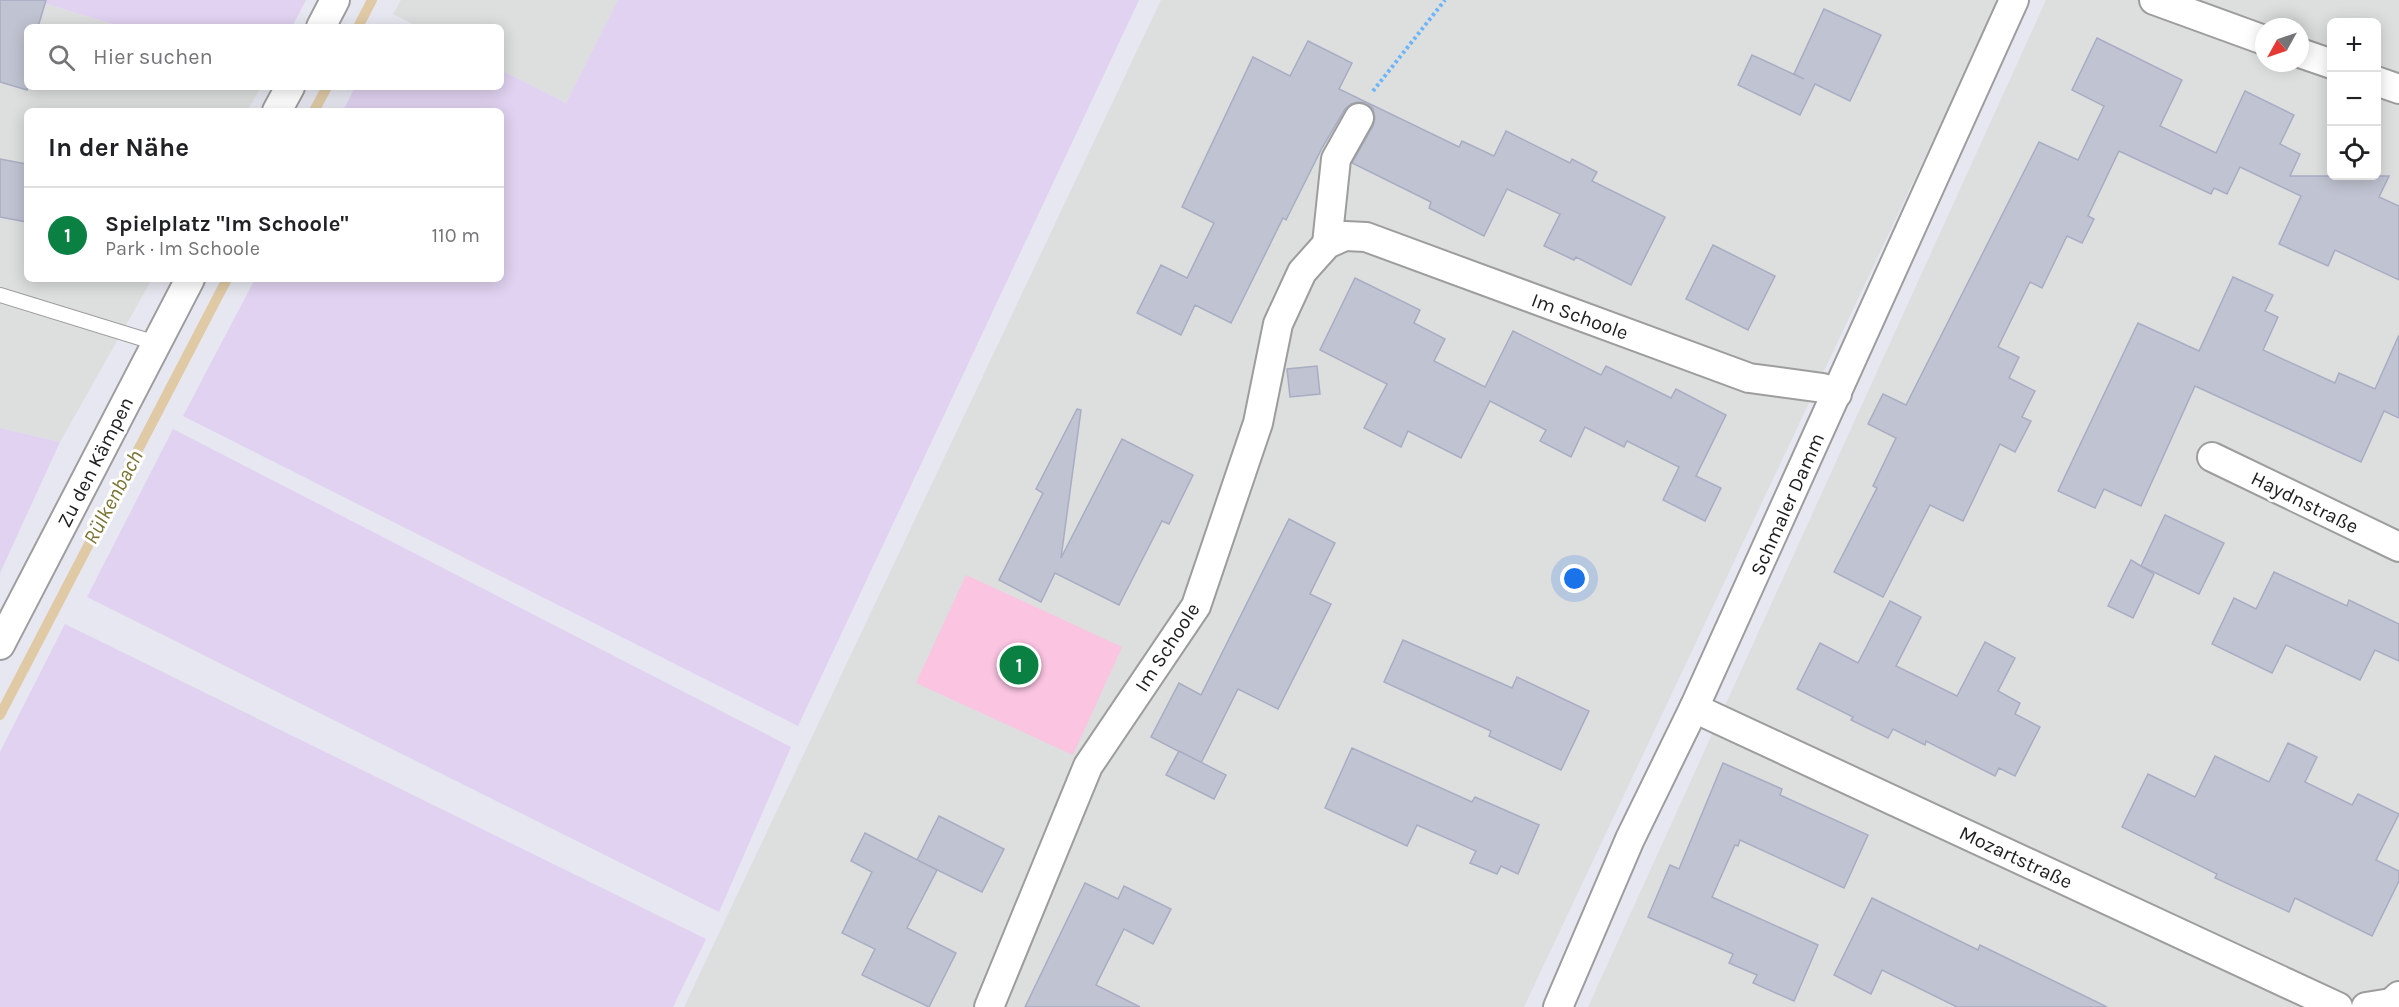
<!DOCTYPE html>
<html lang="de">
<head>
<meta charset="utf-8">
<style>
  :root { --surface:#fff; --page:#f2f2f2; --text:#202124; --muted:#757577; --line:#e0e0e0; --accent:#0b8043 }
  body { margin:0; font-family:Karla,sans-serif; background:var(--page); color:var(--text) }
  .controls { position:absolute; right:18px; top:18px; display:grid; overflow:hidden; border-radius:9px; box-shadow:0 3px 15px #0003 }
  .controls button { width:54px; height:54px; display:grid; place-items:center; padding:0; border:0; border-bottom:2px solid var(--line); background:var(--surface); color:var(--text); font:30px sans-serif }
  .compass { position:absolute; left:2255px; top:18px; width:54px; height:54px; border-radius:50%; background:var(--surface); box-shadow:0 3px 15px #0003; rotate:230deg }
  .you { position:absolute; left:1575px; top:579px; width:21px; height:21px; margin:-15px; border:4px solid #fff; border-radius:50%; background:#1a73e8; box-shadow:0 0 0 9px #1a73e833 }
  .badge { display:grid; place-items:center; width:39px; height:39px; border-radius:50%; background:var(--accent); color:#fff; font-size:20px; font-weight:700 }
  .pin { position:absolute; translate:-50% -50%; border:3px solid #fff; box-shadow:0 2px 6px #0006 }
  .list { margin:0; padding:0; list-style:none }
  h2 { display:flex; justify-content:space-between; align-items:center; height:78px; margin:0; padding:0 24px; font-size:26px }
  h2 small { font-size:20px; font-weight:400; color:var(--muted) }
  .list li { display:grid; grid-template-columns:39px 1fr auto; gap:18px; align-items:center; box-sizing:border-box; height:96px; padding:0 24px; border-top:2px solid var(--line) }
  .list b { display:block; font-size:22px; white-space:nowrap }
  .list p { margin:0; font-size:20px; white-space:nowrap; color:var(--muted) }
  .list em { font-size:20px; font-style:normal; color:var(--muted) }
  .icon { flex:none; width:33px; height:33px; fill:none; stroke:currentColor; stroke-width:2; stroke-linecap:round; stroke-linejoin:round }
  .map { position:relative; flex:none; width:2399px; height:1007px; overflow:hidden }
  .search { position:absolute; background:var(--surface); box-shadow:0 3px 15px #0003; left:24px; top:24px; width:480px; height:66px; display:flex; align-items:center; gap:15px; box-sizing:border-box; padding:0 21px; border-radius:9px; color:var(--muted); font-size:22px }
  .panel { position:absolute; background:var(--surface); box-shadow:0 3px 15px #0003; left:24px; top:108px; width:480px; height:174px; border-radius:9px }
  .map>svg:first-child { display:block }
  .residential { fill:#dddede; fill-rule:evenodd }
  .farmland { fill:#e0d2f0 }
  .park { fill:#fbc4e1 }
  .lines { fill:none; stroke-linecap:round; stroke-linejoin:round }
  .stream { stroke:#e0caa6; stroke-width:10 }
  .building { fill:#c0c3d1; stroke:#a8adc3; stroke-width:1.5 }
  .lane-casing { stroke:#9d9d9d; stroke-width:16 }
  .street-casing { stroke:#9d9d9d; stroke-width:32 }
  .path { stroke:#6bb5fd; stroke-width:4; stroke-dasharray:3 3; stroke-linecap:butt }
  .lane { stroke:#fff; stroke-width:14 }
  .street { stroke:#fff; stroke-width:28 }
  .labels { text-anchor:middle; stroke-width:6; stroke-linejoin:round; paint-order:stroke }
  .street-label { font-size:20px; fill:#202020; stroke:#fff }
  .water-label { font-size:21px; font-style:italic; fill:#7b7435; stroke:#fff }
</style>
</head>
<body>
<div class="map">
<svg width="2399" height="1007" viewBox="0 0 2399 1007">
  <rect width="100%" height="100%" fill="#e7e7f1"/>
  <!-- residential -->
  <g class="residential">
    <polygon points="0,0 34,0 122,27 27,27 27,87 261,87 247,111 27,111 27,279 152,279 60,442 0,428"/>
    <polygon points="401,0 618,0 566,103 501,70 501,27 418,27 393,14"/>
    <polygon points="1161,0 1999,0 1524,1007 684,1007"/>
    <path d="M2046,0H2399V1007H1588ZM2332,22H2376V176H2332ZM2264,27H2300V63H2264Z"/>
  </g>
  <!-- farmland -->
  <g class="farmland">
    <polygon points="34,0 306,0 292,27 122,27"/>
    <polygon points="618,0 1139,0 798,726 183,416 255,279 501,279 501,111 343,111 355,87 501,87 501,70 566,103"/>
    <polygon points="0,428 60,442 0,573"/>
    <polygon points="173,429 791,747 719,912 87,597"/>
    <polygon points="65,624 706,939 673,1007 0,1007 0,752"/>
  </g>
  <!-- park -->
  <polygon class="park" points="966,575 1122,647 1073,755 916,683"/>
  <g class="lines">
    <!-- stream -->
    <g class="stream">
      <polyline points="358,27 372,0"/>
      <polyline points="314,111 327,87"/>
      <polyline points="0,715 227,279"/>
    </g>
  </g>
  <!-- building -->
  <g class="building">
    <polygon points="0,0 46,0 38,27 27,27 27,90 0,82"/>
    <polygon points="1824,9 1881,35 1850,101 1815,84 1800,115 1738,85 1752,55 1804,79 1794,74"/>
    <polygon points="2097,38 2182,80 2160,126 2216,153 2245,91 2294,115 2280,144 2300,154 2290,176 2389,176 2379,197 2399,206 2399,280 2335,250 2328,266 2279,244 2301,196 2240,167 2227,194 2214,188 2211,194 2119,151 2088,216 2094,219 2082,243 2067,236 2042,288 2030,282 1998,347 2019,357 2009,378 2035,391 2022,417 2031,421 2015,452 2000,444 1963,521 1930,505 1883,597 1834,572 1877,488 1873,486 1896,438 1868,424 1883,394 1906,405 2039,142 2078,160 2104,106 2072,90"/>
    <polygon points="1308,41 1352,63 1339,89 1459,147 1462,141 1494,156 1506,131 1570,163 1572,159 1597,172 1592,181 1665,217 1631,285 1576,257 1574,260 1544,246 1560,214 1507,189 1484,236 1429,208 1431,202 1352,163 1373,126 1375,118 1373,109 1367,103 1358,102 1351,104 1345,109 1322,148 1286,220 1283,218 1231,323 1195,305 1181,335 1137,313 1161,265 1187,278 1214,223 1182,207 1253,57 1290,76"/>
    <polygon points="0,159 27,164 27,222 0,217"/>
    <polygon points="1713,245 1775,276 1748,330 1686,299"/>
    <polygon points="2233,277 2273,295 2265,311 2278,317 2263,350 2335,383 2339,373 2375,389 2399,335 2399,418 2384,411 2361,462 2195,386 2141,506 2104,489 2095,508 2058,491 2138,323 2199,351"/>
    <polygon points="1355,278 1420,310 1414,323 1445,339 1434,361 1485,387 1513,331 1601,375 1606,366 1671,398 1676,389 1726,415 1696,476 1721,488 1705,521 1663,500 1679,467 1627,441 1624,447 1585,427 1571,457 1540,441 1546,430 1490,401 1461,458 1408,431 1401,447 1364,428 1387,384 1320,350"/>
    <polygon points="1317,366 1320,394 1290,397 1287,369"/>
    <polygon points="1077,409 1081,410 1061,558 1122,439 1193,475 1169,524 1162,521 1119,605 1055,573 1041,602 999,580 1043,493 1036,489"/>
    <polygon points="2165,515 2224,543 2199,594 2141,566"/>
    <polygon points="1289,519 1335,543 1310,594 1331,604 1278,709 1238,689 1201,763 1151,737 1179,683 1201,695"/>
    <polygon points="2131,560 2154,574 2133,618 2108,606"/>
    <polygon points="2274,572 2347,606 2349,600 2399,624 2399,661 2375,650 2360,680 2286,645 2272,673 2212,644 2234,598 2256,609"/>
    <polygon points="1890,601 1921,617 1896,666 1957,696 1985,642 2015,658 1998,691 2020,703 2015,714 2040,727 2015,776 1999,768 1995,776 1926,741 1925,745 1893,729 1888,738 1851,720 1853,717 1797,689 1820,643 1858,663"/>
    <polygon points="1403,640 1512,688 1517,677 1589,711 1561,770 1489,736 1491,731 1384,682"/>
    <polygon points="2288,743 2317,757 2305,782 2352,805 2358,794 2399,814 2376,860 2399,871 2399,881 2372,936 2295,898 2289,912 2215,878 2217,874 2122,827 2148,774 2195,797 2215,756 2269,782"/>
    <polygon points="1352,748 1472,802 1475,797 1539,825 1518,874 1501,866 1497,874 1470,863 1476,851 1417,825 1407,846 1325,808"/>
    <polygon points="1179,751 1226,775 1214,799 1166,775"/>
    <polygon points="1723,763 1782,789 1780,795 1868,835 1844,888 1740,840 1738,846 1735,845 1712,897 1818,945 1794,1001 1753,983 1757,975 1729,963 1733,954 1648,917 1670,865 1679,869"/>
    <polygon points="939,816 1004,849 982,892 917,860"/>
    <polygon points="865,833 937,870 907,928 956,953 929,1007 862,975 875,949 842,933 872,872 851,861"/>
    <polygon points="1085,883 1118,899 1124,886 1171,909 1153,944 1124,929 1096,985 1140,1007 1025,1007"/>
    <polygon points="1872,898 1978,950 1980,945 2107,1007 1957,1007 1882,970 1871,994 1834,975"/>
  </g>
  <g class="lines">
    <defs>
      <polyline id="lane" points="0,295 156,343"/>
      <g id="street">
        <polyline points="2154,0 2264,40"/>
        <polyline points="321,27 335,0"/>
        <polyline points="2300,53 2332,64"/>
        <polyline points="2376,81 2399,89"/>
        <polyline points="277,111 290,87"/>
        <polyline points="1327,244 1336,159 1359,118"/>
        <polyline points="2212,457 2399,547"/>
        <polyline points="0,645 190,279"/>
        <polyline points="1694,708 2338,1007"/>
        <polyline points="989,1007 1088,766 1196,606 1258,423 1278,324 1302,272 1327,244 1345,236 1366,237 1749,378 1823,388 1837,394"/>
        <polyline points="1558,1007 1630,839 1694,708 2014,0"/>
        <polyline points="2366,1007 2391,1003 2399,996"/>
      </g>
    </defs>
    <!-- lane casing -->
    <use href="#lane" class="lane-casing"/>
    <!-- street casing -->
    <use href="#street" class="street-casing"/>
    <!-- path -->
    <polyline class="path" points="1373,91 1445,0"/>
    <!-- lane -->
    <use href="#lane" class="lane"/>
    <!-- street -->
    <use href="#street" class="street"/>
  </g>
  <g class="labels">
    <!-- street labels -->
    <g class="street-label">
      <text transform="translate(1580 316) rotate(20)" y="7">Im Schoole</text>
      <text transform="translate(95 462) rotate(-63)" y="7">Zu den Kämpen</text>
      <text transform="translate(2305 502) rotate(26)" y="7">Haydnstraße</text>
      <text transform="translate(1787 504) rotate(-66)" y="7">Schmaler Damm</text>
      <text transform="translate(1167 647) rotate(-57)" y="7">Im Schoole</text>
      <text transform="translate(2016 857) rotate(25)" y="7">Mozartstraße</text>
    </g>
    <!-- water labels -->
    <g class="water-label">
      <text transform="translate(113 497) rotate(-62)" y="7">Rülkenbach</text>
    </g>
  </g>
</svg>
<div class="controls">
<button>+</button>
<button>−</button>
<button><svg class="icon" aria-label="locate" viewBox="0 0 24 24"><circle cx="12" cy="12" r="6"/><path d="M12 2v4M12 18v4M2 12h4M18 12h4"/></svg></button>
</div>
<svg class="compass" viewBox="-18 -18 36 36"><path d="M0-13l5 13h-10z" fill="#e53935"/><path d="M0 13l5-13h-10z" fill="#757577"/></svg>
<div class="you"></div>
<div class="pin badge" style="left:1019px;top:665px">1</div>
<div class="search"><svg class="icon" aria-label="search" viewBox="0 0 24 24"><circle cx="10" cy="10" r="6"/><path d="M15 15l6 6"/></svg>Hier suchen</div>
<section class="panel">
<h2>In der Nähe<small></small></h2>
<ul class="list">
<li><span class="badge">1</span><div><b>Spielplatz &quot;Im Schoole&quot;</b><p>Park · Im Schoole</p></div><em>110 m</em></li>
</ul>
</section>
</div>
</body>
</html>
